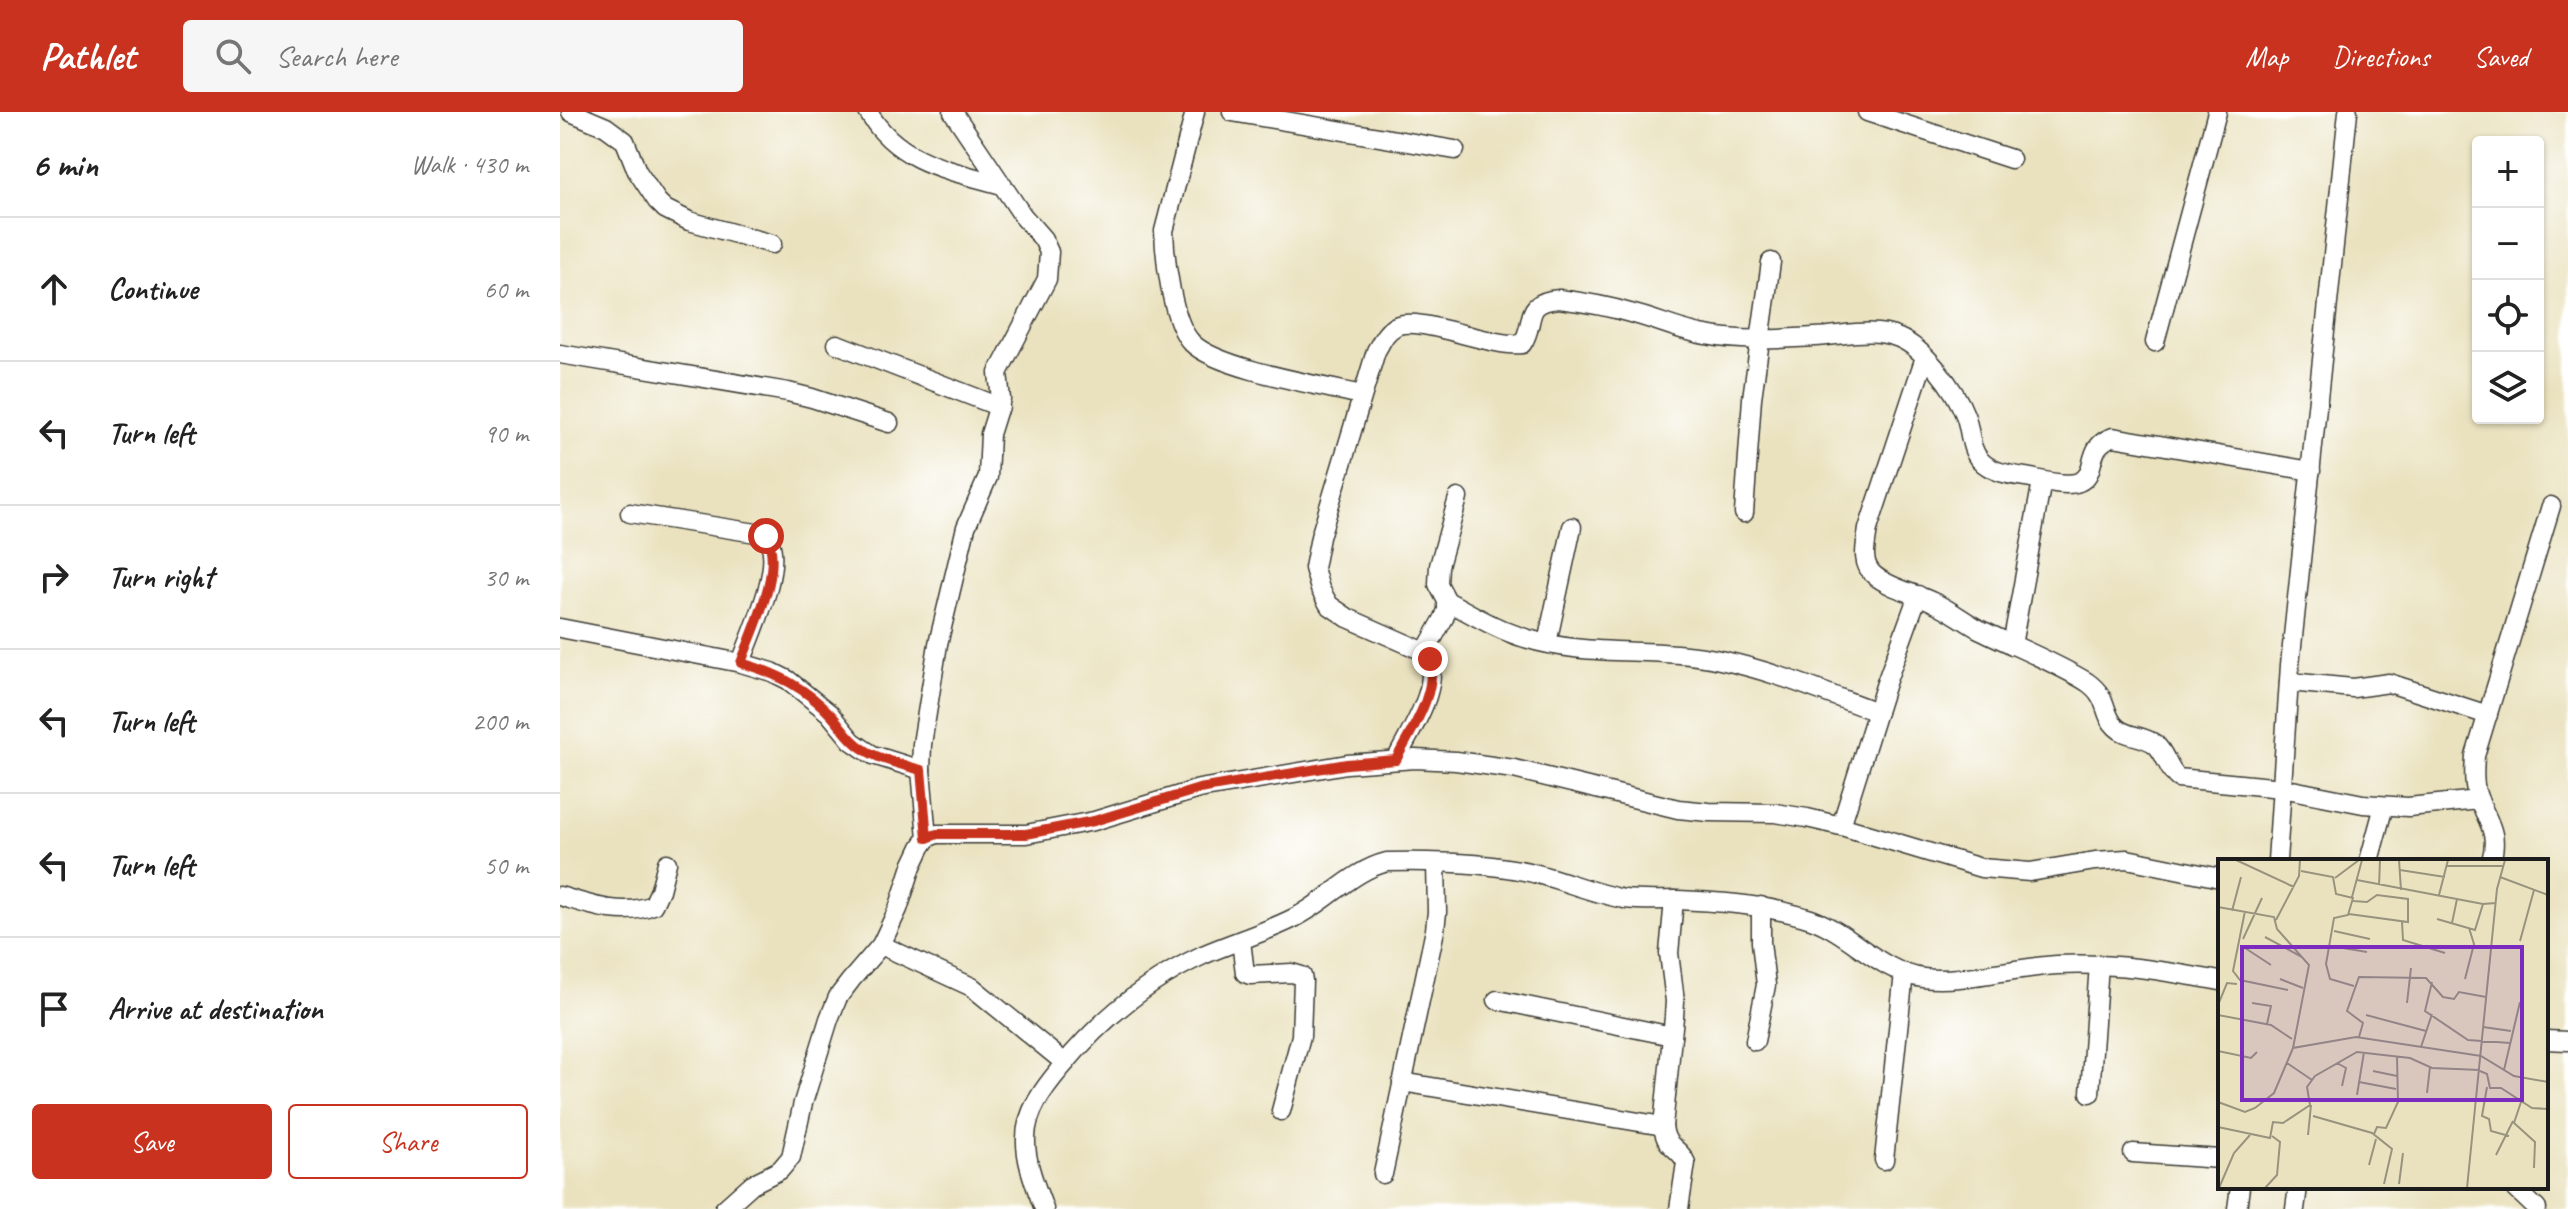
<!DOCTYPE html>
<html lang="en">
<head>
<meta charset="utf-8">
<style>
  :root { --surface:#fff; --page:#f6f6f6; --text:#222; --muted:#767676; --line:#e0e0e0; --accent:#c8321e }
  body { margin:0; font-family:Caveat,sans-serif; background:var(--page); color:var(--text) }
  .controls { position:absolute; right:24px; top:24px; display:grid; overflow:hidden; border-radius:8px; box-shadow:0 2px 6px #0004 }
  .controls button { width:72px; height:72px; display:grid; place-items:center; padding:0; border:0; border-bottom:2px solid var(--line); background:var(--surface); color:var(--text); font:40px sans-serif }
  .stop { position:absolute; width:24px; height:24px; margin:-18px; border:6px solid #c8321e; border-radius:50%; background:#fff }
  .stop.end { background:#c8321e; border-color:#fff; box-shadow:0 2px 8px #0008 }
  .list { margin:0; padding:0; list-style:none }
  h2 { display:flex; justify-content:space-between; align-items:center; height:104px; margin:0; padding:0 32px; font-size:34px }
  h2 small { font-size:26px; font-weight:400; color:var(--muted) }
  .list li { display:grid; grid-template-columns:52px 1fr auto; gap:24px; align-items:center; box-sizing:border-box; height:144px; padding:0 32px; border-top:2px solid var(--line) }
  .list b { display:block; font-size:30px; white-space:nowrap }
  .list em { font-size:26px; font-style:normal; color:var(--muted) }
  .actions { display:flex; gap:16px; padding:24px 32px }
  .actions a { flex:1; padding:18px 0; border:2px solid var(--accent); border-radius:8px; text-align:center; font-size:28px; color:var(--accent) }
  .actions .main { background:var(--accent); color:#fff }
  .icon { flex:none; width:44px; height:44px; fill:none; stroke:currentColor; stroke-width:2; stroke-linecap:round; stroke-linejoin:round }
  .map { position:relative; flex:none; width:2008px; height:1097px; overflow:hidden }
  header { display:flex; align-items:center; gap:48px; box-sizing:border-box; height:112px; padding:0 40px; background:var(--accent); color:#fff }
  header strong { font-size:38px }
  nav { display:flex; gap:44px; margin-inline-start:auto; font-size:28px }
  .search { width:560px; height:72px; background:var(--page); display:flex; align-items:center; gap:20px; box-sizing:border-box; padding:0 28px; border-radius:8px; color:var(--muted); font-size:30px }
  main { display:flex }
  aside { flex:1; background:var(--surface) }
  .map>svg:first-child { display:block }
  .lines { fill:none; stroke-linecap:round; stroke-linejoin:round }
  .minor-casing { stroke:#3b3a34; stroke-width:21 }
  .minor { stroke:#fff; stroke-width:18 }
  .route { stroke:#c8321e; stroke-width:10 }
  .inset-road { fill:none; stroke:#98937e; stroke-width:2 }
  .view { fill:#7b2cbf; fill-opacity:0.15; stroke:#7b2cbf; stroke-width:4 }
  .inset-edge { fill:none; stroke:#1c1c1c; stroke-width:4 }
</style>
</head>
<body>
<header>
<strong>Pathlet</strong>
<div class="search"><svg class="icon" aria-label="search" viewBox="0 0 24 24"><circle cx="10" cy="10" r="6"/><path d="M15 15l6 6"/></svg>Search here</div>
<nav><a>Map</a><a>Directions</a><a>Saved</a></nav>
</header>
<main>
<aside>
<h2>6 min<small>Walk · 430 m</small></h2>
<ul class="list">
<li><svg class="icon" aria-label="ahead" viewBox="0 0 24 24"><path d="M12 20V5M6 11l6-6 6 6"/></svg><div><b>Continue</b></div><em>60 m</em></li>
<li><svg class="icon" aria-label="left" viewBox="0 0 24 24"><path d="M17 20v-9H6M10 6l-5 5 5 5"/></svg><div><b>Turn left</b></div><em>90 m</em></li>
<li><svg class="icon" aria-label="right" viewBox="0 0 24 24"><path d="M7 20v-9h11M14 6l5 5-5 5"/></svg><div><b>Turn right</b></div><em>30 m</em></li>
<li><svg class="icon" aria-label="left" viewBox="0 0 24 24"><path d="M17 20v-9H6M10 6l-5 5 5 5"/></svg><div><b>Turn left</b></div><em>200 m</em></li>
<li><svg class="icon" aria-label="left" viewBox="0 0 24 24"><path d="M17 20v-9H6M10 6l-5 5 5 5"/></svg><div><b>Turn left</b></div><em>50 m</em></li>
<li><svg class="icon" aria-label="arrive" viewBox="0 0 24 24"><path d="M6 21V4h12l-3 4 3 4H6"/></svg><div><b>Arrive at destination</b></div></li>
</ul>
<div class="actions"><a class="main">Save</a><a>Share</a></div>
</aside>
<div class="map">
<svg width="2008" height="1097" viewBox="0 0 2008 1097">
  <rect width="100%" height="100%" fill="#fff"/>
  <filter id="ink" filterUnits="userSpaceOnUse"><feTurbulence type="fractalNoise" baseFrequency=".0125" numOctaves="2"/><feDisplacementMap in="SourceGraphic" scale="16" xChannelSelector="R" yChannelSelector="G"/><feConvolveMatrix kernelMatrix="1 2 1 2 8 2 1 2 1" color-interpolation-filters="sRGB"/></filter>
  <filter id="wash" filterUnits="userSpaceOnUse"><feTurbulence type="fractalNoise" baseFrequency=".006" numOctaves="4" result="noise"/><feDisplacementMap in="SourceGraphic" scale="32" xChannelSelector="R" yChannelSelector="G"/><feGaussianBlur stdDeviation="1.8" result="paint"/><feColorMatrix in="noise" values="0 0 0 0 0 0 0 0 0 0 0 0 0 0 0 0 0 1.4 0 .05"/><feComposite in="paint" operator="in"/></filter>
  <g filter="url(#wash)">
    <rect width="100%" height="100%" fill="#eae2bf"/>
  </g>
  <g filter="url(#ink)">
    <g class="lines">
      <defs>
        <g id="minor">
          <polyline points="11,0 46,15 65,29 77,59 97,89 105,97 129,109 212,132"/>
          <path d="M308,0C338,51 389,58 442,73"/>
          <path d="M635,0L604,119C605,148 612,211 632,231C658,257 763,274 802,283"/>
          <polyline points="672,0 895,38"/>
          <polyline points="1307,0 1451,47"/>
          <polyline points="1595,230 1657,0"/>
          <polyline points="277,232 440,295"/>
          <polyline points="0,242 228,280 252,286 329,311"/>
          <path d="M1365,245L1308,417C1306,433 1300,451 1314,463C1331,477 1356,481 1375,491C1390,498 1403,508 1417,516C1453,534 1493,549 1527,570C1550,586 1542,602 1556,615C1566,625 1583,623 1595,632C1606,641 1607,657 1618,666L1722,676L1803,692L1848,695L1919,688"/>
          <path d="M70,401L196,421C202,423 207,424 210,431C221,460 191,522 181,551"/>
          <polyline points="1184,401 1192,286 1211,150"/>
          <path d="M887,489C912,502 937,518 965,526C1028,546 1096,534 1160,548C1214,559 1265,581 1317,600"/>
          <polyline points="0,516 181,551 212,560 228,568 269,601 292,629 302,636 313,643 361,658"/>
          <polyline points="987,531 1012,415"/>
          <polyline points="1452,533 1482,369"/>
          <polyline points="865,540 884,506 887,498 887,489 878,472 879,454 898,386"/>
          <polyline points="1729,570 1793,576 1829,571 1928,603"/>
          <path d="M836,648C850,619 885,570 865,540L788,506L769,493L760,477L754,456L760,425L816,239C822,229 825,220 836,214C859,203 931,236 962,232C977,210 961,190 999,187C1023,190 1047,194 1070,201C1096,207 1120,219 1146,223C1181,230 1219,227 1255,225C1282,224 1312,215 1339,226C1365,237 1395,277 1405,303C1411,318 1409,336 1420,348C1433,362 1454,363 1471,366C1484,369 1506,375 1519,370C1539,362 1524,334 1553,325L1751,359"/>
          <polyline points="1281,714 1326,571 1358,483"/>
          <polyline points="367,726 361,658 362,632 378,532 406,415 428,365 430,322 441,287 438,261 487,167 489,140 483,127 463,104 393,0"/>
          <polyline points="1717,749 1730,553 1788,0"/>
          <polyline points="1809,749 1824,694"/>
          <path d="M1931,749C1939,722 1929,712 1919,688C1913,674 1914,659 1915,644L1991,394"/>
          <path d="M0,784C30,793 62,805 93,793L100,778L107,751"/>
          <path d="M1114,788L1109,841L1115,889L1114,905L1103,1014C1106,1039 1119,1033 1126,1051L1119,1097"/>
          <polyline points="681,829 685,861 690,863 732,861 742,864 743,869 741,924 721,999"/>
          <polyline points="321,833 412,875 505,951"/>
          <polyline points="937,888 1112,924"/>
          <polyline points="1986,928 2008,929"/>
          <polyline points="1195,929 1206,873 1201,830 1201,794"/>
          <polyline points="842,970 1103,1014"/>
          <polyline points="1530,981 1539,852"/>
          <polyline points="1573,1041 1660,1047"/>
          <polyline points="1324,1048 1344,861"/>
          <polyline points="823,1062 875,818 877,800 876,751"/>
          <polyline points="1954,1075 1977,1097"/>
          <polyline points="164,1097 192,1072 220,1058 231,1045 243,991 269,907 278,885 291,868 321,833 338,797 352,754 361,735 367,726 377,722 466,722 534,709 639,677 787,652 855,647 896,649 954,657 1118,697 1149,700 1215,701 1247,706 1281,714 1421,756 1470,760 1535,749 1567,747 1660,766"/>
          <path d="M484,1097C476,1075 465,1050 466,1026C466,1000 484,976 500,957C539,909 587,869 643,843C673,830 704,821 734,806C767,790 791,759 827,750C874,749 923,750 969,760C1001,767 1031,781 1064,787C1082,789 1100,788 1118,788C1163,790 1208,793 1251,807C1291,821 1320,860 1363,866C1401,871 1456,855 1497,853C1552,850 1606,859 1660,869"/>
          <polyline points="1677,1097 1680,1075"/>
          <polyline points="1735,1097 1738,1075"/>
        </g>
      </defs>
      <!-- minor casing -->
      <use href="#minor" class="minor-casing"/>
      <!-- minor -->
      <use href="#minor" class="minor"/>
    </g>
  </g>
  <g class="lines" filter="url(#ink)">
    <!-- route -->
    <path class="route" d="M206,424C225,455 192,519 181,551C217,561 246,576 272,604C282,615 289,628 302,636C319,648 341,652 361,658L367,726L377,722H466L534,709L639,677L787,652L836,648C851,618 877,583 870,547"/>
  </g>
  <!-- overview -->
  <g transform="translate(1658 747)">
    <rect width="330" height="330" fill="#eae2bf"/>
    <path class="inset-road" d="M18,1L76,28M181,1L183,31M229,7H285M182,11L227,18M83,12L115,18L118,35L135,39L130,56L116,59L108,105L112,120L136,127M282,18L330,36M117,19L141,1M139,21L265,45M161,27L162,1M221,36L230,1M134,38L144,1M0,48L56,58L59,70L91,106L75,189M14,52L23,18M27,52L15,112L22,121L70,131M131,55L190,63V40L159,36L149,43L135,42M219,60L257,71L265,45L278,44M58,61L81,17L82,1M184,63L185,81L227,94M234,64L239,40M116,72L152,80M47,78L84,98M25,80L44,39M302,82L316,31M24,87L53,106M113,87L149,93M62,120L85,129M247,120L256,85L251,69M214,123L207,152L250,181L292,184M34,144L53,147L49,165M189,144L193,109M0,146L9,124L19,125M0,156L53,166L74,180M148,156L208,172M265,168L293,172M141,178L145,164L129,152L141,118L208,119L225,138L236,140L241,133L268,138M203,188L214,155M0,192L33,199L39,193M69,204L94,221M119,204L128,209L124,227M286,211L302,143M155,212L179,217M262,212L269,215L272,229H283L314,249L330,250M141,223L178,230M269,228L264,257L271,260L273,272L291,277M209,234L212,208M139,236L146,193M0,243L27,253L37,249L56,234L75,189L138,178L263,197L296,217L330,223M303,243L296,264L317,283L316,309M95,257L154,274L174,290L166,325M0,268L52,279L55,263L65,264L92,246L89,228L97,217L139,193L192,199L214,209L262,211M156,275L159,268L168,269L180,243L179,198M90,276L93,246M278,296L295,262M151,306L158,280M181,325L185,294M1,329L16,294L32,276M47,329L59,316L62,283L54,277M249,329L279,30L287,1"/>
    <path class="view" d="M24,88H304V241H24Z"/>
    <rect width="330" height="330" class="inset-edge"/>
  </g>
</svg>
<div class="controls">
<button>+</button>
<button>−</button>
<button><svg class="icon" aria-label="locate" viewBox="0 0 24 24"><circle cx="12" cy="12" r="6"/><path d="M12 2v4M12 18v4M2 12h4M18 12h4"/></svg></button>
<button><svg class="icon" aria-label="layers" viewBox="0 0 24 24"><path d="M12 4l9 5-9 5-9-5zM3 14l9 5 9-5"/></svg></button>
</div>
<div class="stop" style="left:206px;top:424px"></div>
<div class="stop end" style="left:870px;top:547px"></div>
</div>
</main>
</body>
</html>
